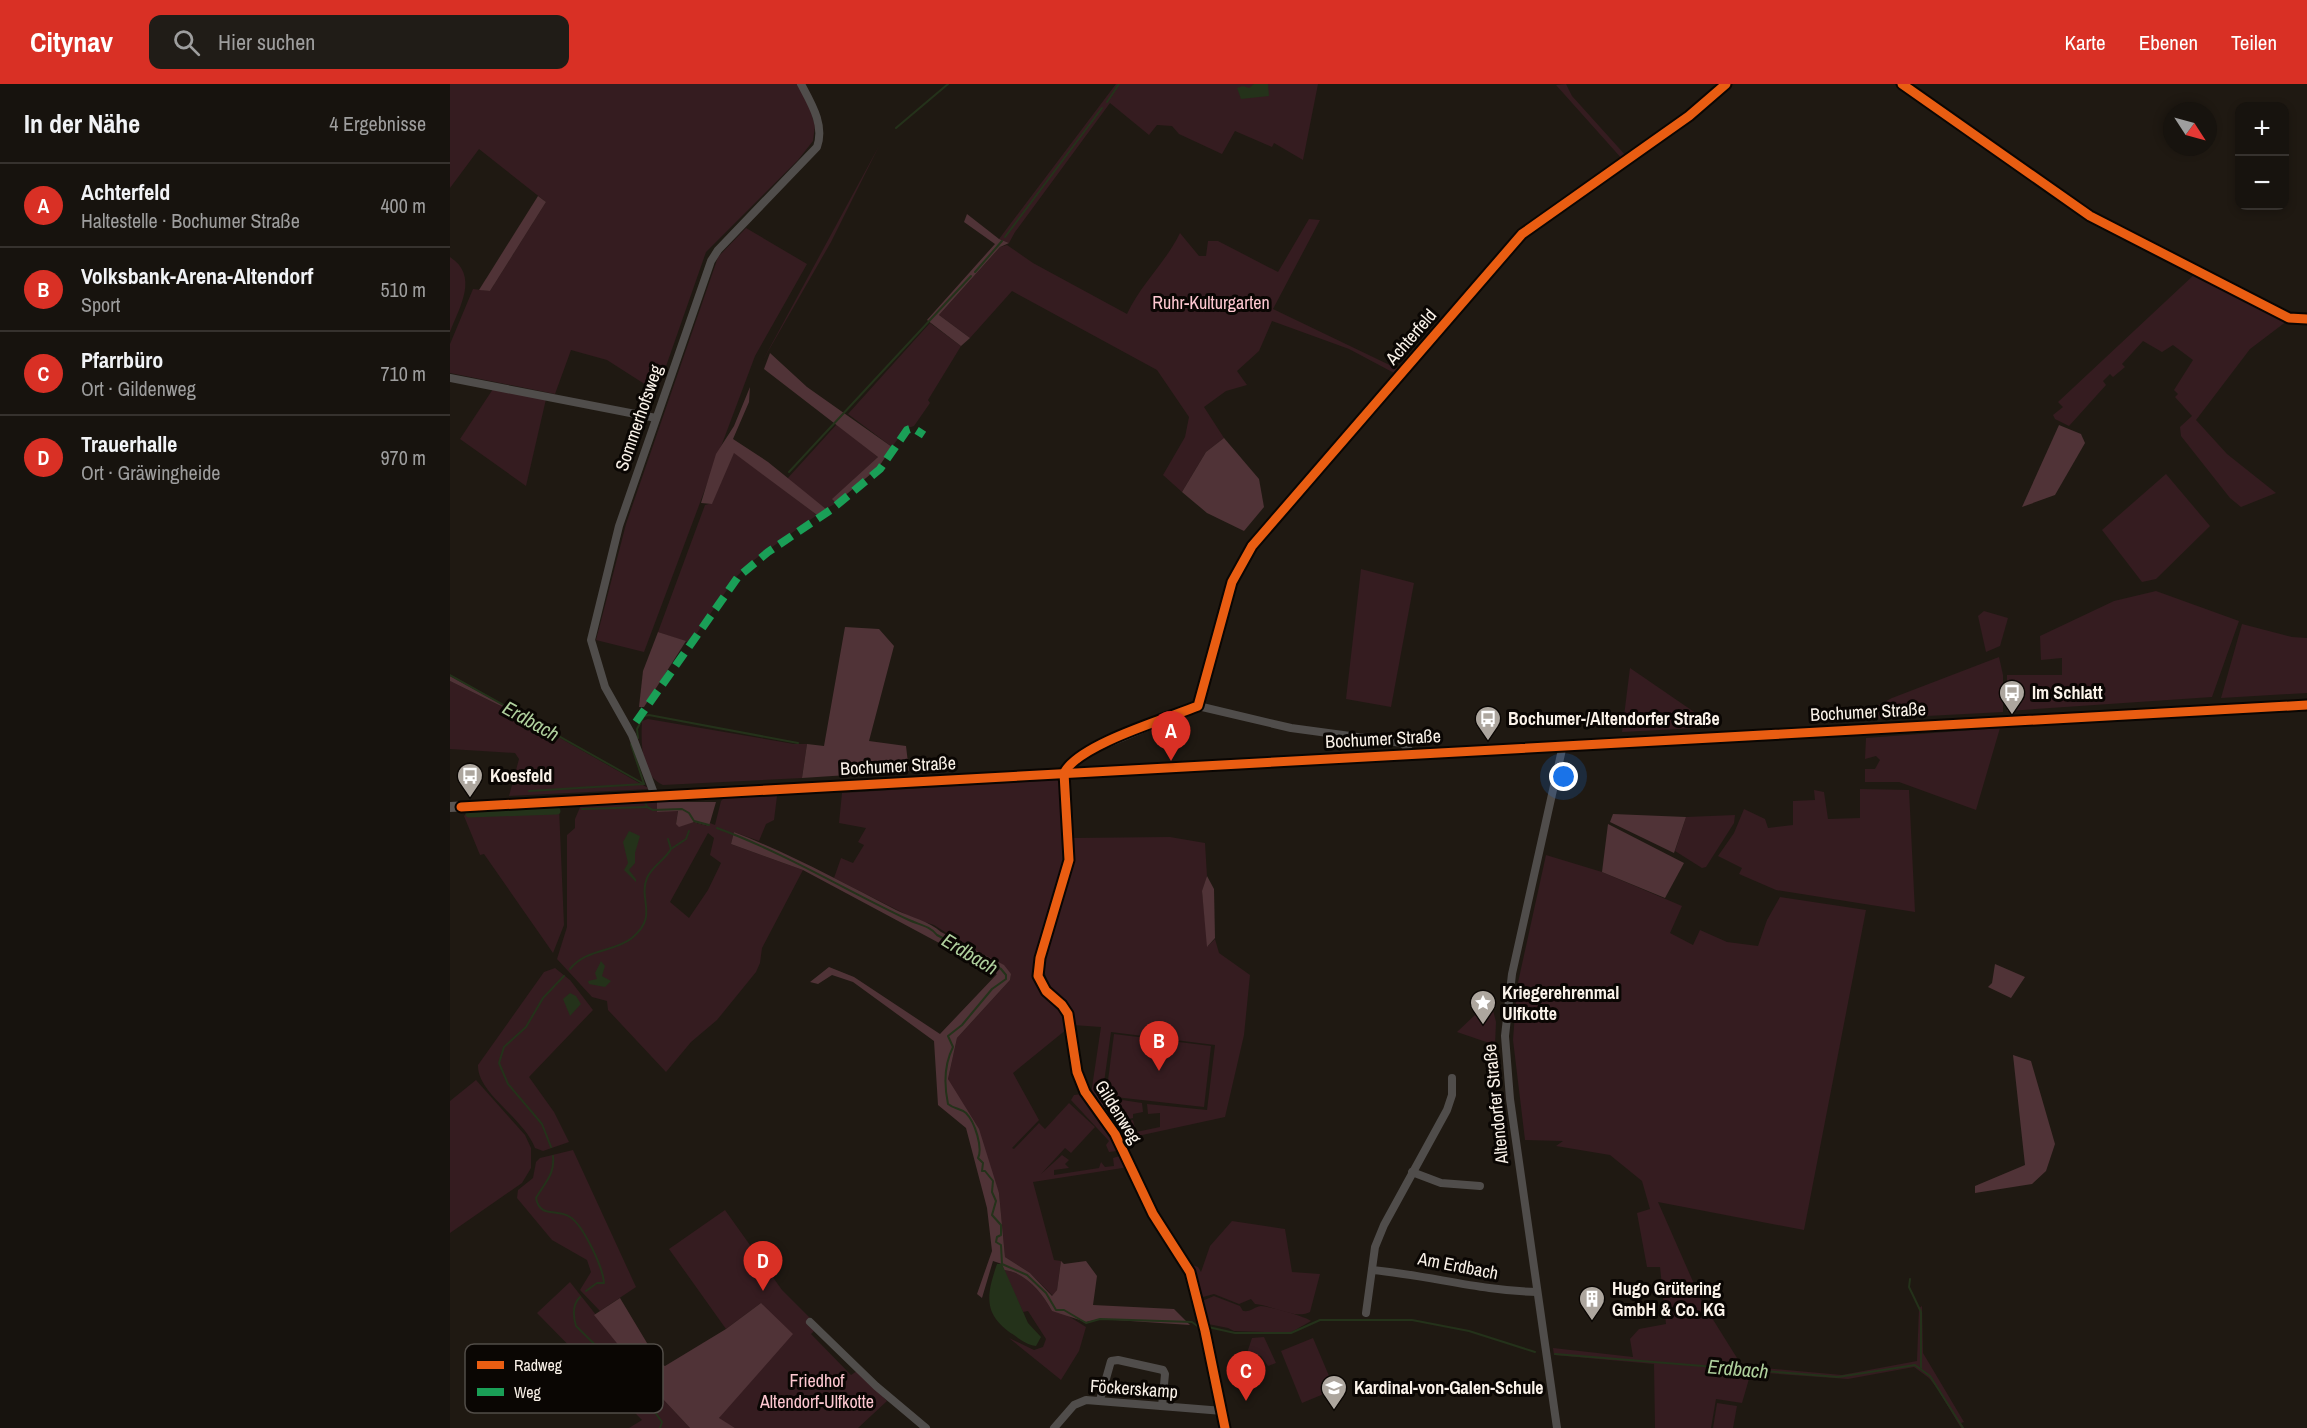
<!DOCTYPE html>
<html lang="de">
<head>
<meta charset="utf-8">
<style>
  :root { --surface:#17130e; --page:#201c17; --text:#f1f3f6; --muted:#9e9e9e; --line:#36322e; --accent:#d93025 }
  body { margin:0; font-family:"Archivo Narrow",sans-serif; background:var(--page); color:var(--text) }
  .controls { position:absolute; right:18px; top:18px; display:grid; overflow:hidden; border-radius:12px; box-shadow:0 3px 9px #0003 }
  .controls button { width:54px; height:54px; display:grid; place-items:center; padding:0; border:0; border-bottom:2px solid var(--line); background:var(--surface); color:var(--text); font:30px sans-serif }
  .compass { position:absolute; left:1713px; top:18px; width:54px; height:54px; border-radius:50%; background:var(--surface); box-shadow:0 3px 9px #0003; rotate:126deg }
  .you { position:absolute; left:1114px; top:693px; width:21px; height:21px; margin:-15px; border:4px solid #fff; border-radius:50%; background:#1a73e8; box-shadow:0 0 0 9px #1a73e833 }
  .badge { display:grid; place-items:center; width:39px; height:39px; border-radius:50%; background:var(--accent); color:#fff; font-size:20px; font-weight:700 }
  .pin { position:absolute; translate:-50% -50px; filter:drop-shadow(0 2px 3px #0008) }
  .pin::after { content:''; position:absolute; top:32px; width:21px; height:18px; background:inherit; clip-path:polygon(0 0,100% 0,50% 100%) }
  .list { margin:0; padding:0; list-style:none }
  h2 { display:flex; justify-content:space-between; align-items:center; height:78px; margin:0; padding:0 24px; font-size:26px }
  h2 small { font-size:20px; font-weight:400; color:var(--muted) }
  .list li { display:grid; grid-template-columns:39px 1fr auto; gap:18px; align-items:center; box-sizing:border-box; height:84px; padding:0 24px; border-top:2px solid var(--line) }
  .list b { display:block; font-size:22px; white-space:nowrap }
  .list p { margin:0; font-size:20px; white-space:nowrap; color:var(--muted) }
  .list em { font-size:20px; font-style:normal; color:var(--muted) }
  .icon { flex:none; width:33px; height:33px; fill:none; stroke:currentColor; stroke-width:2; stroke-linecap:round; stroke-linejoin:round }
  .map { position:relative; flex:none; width:1857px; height:1344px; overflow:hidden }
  header { display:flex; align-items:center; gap:36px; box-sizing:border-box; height:84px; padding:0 30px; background:var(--accent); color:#fff }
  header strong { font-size:28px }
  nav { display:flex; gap:33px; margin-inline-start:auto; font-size:21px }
  .search { width:420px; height:54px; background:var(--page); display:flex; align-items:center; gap:15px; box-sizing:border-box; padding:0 21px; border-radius:12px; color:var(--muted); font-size:22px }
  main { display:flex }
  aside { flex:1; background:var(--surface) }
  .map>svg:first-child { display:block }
  .green { fill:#351c20; fill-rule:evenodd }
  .forest { fill:#503337 }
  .water { fill:#24321a }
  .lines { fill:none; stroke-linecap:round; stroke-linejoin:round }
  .stream { stroke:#24321a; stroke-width:2 }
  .canal { stroke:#24321a; stroke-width:7 }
  .minor { stroke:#504d4b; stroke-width:8 }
  .major { stroke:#5a5553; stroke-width:10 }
  .quiet { stroke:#1a9f57; stroke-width:8; stroke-dasharray:15 8; stroke-linecap:butt }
  .cycleway-casing { stroke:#0a0603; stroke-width:13 }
  .cycleway { stroke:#e95d12; stroke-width:9 }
  .labels { text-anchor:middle; stroke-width:6; stroke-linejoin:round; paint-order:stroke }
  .park-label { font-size:18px; fill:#fec8d1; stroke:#0a0603 }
  .street-label { font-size:18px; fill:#faf2e9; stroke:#0a0603 }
  .poi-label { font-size:18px; font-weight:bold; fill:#faf2e9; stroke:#0a0603; text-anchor:start }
  .water-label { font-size:20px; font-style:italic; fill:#afd09d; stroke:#0a0603 }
  .key { fill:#0a0603; stroke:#524d48; stroke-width:1.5 }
  .key-label { font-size:16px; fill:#faf2e9 }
</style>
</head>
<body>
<header>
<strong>Citynav</strong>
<div class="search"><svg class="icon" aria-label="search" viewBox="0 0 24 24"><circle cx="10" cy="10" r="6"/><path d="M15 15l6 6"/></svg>Hier suchen</div>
<nav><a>Karte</a><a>Ebenen</a><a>Teilen</a></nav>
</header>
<main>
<aside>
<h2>In der Nähe<small>4 Ergebnisse</small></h2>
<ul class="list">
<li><span class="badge">A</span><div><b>Achterfeld</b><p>Haltestelle · Bochumer Straße</p></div><em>400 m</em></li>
<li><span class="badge">B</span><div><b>Volksbank-Arena-Altendorf</b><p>Sport</p></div><em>510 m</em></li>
<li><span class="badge">C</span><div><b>Pfarrbüro</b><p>Ort · Gildenweg</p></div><em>710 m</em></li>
<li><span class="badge">D</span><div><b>Trauerhalle</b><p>Ort · Gräwingheide</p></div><em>970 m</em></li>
</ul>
</aside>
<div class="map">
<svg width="1857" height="1344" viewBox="0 0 1857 1344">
  <rect width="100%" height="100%" fill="#1f1912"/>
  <!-- green -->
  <g class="green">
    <polygon points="0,0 349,0 359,21 365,42 363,57 348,76 256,168 207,308 157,276 121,266 105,310 0,289 0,260 23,205 40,207 96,118 29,65 0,104"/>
    <polygon points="666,0 868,0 853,76 824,59 822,63 785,47 772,70 729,50 722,42 707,41 699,51 660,19 565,148 559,159 549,155"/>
    <polygon points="1116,0 1122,12 1177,73 1173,76 1106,1"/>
    <polygon points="429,62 381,158 312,278"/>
    <path d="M859,135L870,136L823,225L950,286L946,290L899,265L822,237L809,267L787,287L797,301L776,307L754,323L774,354L756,368L732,408L713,391L735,353L739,333L707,286L562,207L520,254L489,231L550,163L557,161L583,179L677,230C691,200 716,178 730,149L749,172H756L758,157H768L828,188Z"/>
    <polygon points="296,144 357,180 305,272 194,568 146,556 176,440 268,173"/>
    <path d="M0,173C29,192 10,222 0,248Z"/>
    <polygon points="1746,189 1837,237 1800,265 1746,336 1777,370 1826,409 1791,423 1780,414 1731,352 1730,343 1742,332 1725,313 1728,310 1724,306 1743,276 1723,261 1712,268 1693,257 1672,280 1675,283 1663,293 1660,290 1653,297 1656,301 1619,342 1605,335 1603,331 1613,323 1608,318"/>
    <polygon points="480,239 511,262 478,316 480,319 464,342 455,345 442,363 398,330"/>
    <polygon points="43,305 96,315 76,402 10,355"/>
    <polygon points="387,340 428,373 383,415 386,419 376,425 337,395"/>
    <polygon points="284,368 367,431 304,476 286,493 240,559 208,548 255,421 262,419"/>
    <polygon points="1716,390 1760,442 1706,495 1692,498 1652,446"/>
    <polygon points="911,485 964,499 941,623 896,615"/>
    <polygon points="1706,507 1789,537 1762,613 1557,627 1557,591 1612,591 1612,574 1591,576 1590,552 1664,517"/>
    <polygon points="1534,527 1558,534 1550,562 1536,568 1528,532"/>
    <polygon points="1792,540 1842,553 1857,554 1857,609 1771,614"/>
    <polygon points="1549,573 1553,591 1553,628 1401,636 1442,614"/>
    <polygon points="1180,584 1266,643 1172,648"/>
    <polygon points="0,597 73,633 200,705 59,712 69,675 65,669 0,665"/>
    <path d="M198,635L344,660H357L352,694L213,701C190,691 191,657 192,637Z"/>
    <polygon points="1550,644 1526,726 1449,698 1415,698 1415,685 1425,685 1430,676 1426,672 1415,675 1416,654"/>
    <path d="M607,696L610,698L617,752L615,780L583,887C588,915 611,915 617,945L563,989L589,1036L562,1064L564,1065L589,1039L595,1045L619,1019L645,1043L621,1069L615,1064L591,1090L612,1071L619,1076L615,1080L619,1084L604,1086V1091L649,1084L651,1078L655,1083L664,1082L663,1074L673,1071L679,1083L583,1098L604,1176L611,1177L607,1206L603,1212L580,1189L555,1173L549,1109L498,995L507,954L560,896L561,890L484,841L463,834L384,794L391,774L403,779L414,761L408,758L416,744L389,739L392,709Z"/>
    <polygon points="1410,705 1459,706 1465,828 1326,806 1289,790 1292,784 1268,772 1284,749 1294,725 1315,735 1318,744 1343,741 1343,717 1365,716 1364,706 1374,708 1378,735 1410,734"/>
    <path d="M327,712L324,736L316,740L309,757L284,748L281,760L353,786L312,864L310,879L306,888L267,936L241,958L216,988L158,926L157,917L142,913L107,875L117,843V751L125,744V735L131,721L207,718V728L228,726L226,740L243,738L258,742L260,739L265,741L271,717L275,713ZM258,749L264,754L260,771L271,779L258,806L239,834L220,818Z"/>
    <polygon points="106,722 109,724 114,841 103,869 34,770 30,771 14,732 18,727"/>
    <polygon points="1285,731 1284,739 1256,783 1252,784 1225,767 1236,733"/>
    <path d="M720,753L755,759L757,792L752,808L758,862L765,855L769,869L800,891L794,951L775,1033L683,1053L671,1039L683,1036L686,1048L710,1043V1029L698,1030L697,1020L757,1026L765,961L661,948L652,1013L692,1019L693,1028L683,1030V1034L675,1036L672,1031L668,1033L659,1022L653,1025L641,1010L651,943L623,941L622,926C605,909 592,899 594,873L622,754Z"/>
    <polygon points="1096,771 1152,788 1232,822 1220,849 1243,861 1250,846 1277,858 1308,862 1317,836 1330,813 1416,826 1354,1146 1208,1118 1252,1218 1292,1282 1392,1291 1467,1277 1469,1224 1472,1222 1473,1269 1514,1338 1511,1339 1514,1344 1511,1344 1487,1304 1479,1294 1464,1283 1398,1295 1301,1288 1292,1319 1266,1315 1261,1344 1205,1344 1204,1280 1104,1271 1103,1264 1183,1273 1180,1255 1189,1245 1216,1240 1210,1183 1197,1183 1187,1129 1200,1125 1192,1097 1160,1071 1106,1062 1113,1057 1075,1056 1063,956 1067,903"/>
    <path d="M105,884L120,896L143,926L79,993L104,1028L119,1058L93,1067L85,1064C74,1034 27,1009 28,981L94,888Z"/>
    <polygon points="1042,922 1046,938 1045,961 1007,948 1025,931"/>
    <polygon points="664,950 761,962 754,1023 656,1012"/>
    <polygon points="26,996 75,1051 81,1064 81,1084 72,1099 0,1149 0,1017"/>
    <polygon points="633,1010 670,1063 667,1067 659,1068 656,1061 659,1057 621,1016 624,1011"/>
    <polygon points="123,1066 186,1203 150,1227 130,1206 141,1188 137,1176 102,1156 67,1114 68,1106 83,1094 86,1078 90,1074"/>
    <polygon points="275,1126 332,1206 361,1235 364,1247 361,1250 401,1291 407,1287 437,1317 408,1344 285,1344 269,1335 311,1219 276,1245 219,1165"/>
    <path d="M782,1137L835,1145L842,1188L870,1190L860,1228C846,1236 821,1221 805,1220L801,1215L789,1220L764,1210L753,1213L749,1210L739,1180L748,1183L751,1188L760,1162Z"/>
    <path d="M553,1186C574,1187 592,1208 602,1227L612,1228L636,1243L629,1267L611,1296L559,1254L584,1266L593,1263L596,1255L578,1227L573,1228Z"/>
    <polygon points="120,1198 210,1312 240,1344 179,1344 192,1336 87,1229"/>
    <path d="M764,1212L790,1222L793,1227C802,1228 803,1223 811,1222C818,1222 857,1233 861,1237L840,1249L784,1247L778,1244L758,1240L752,1217Z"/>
    <polygon points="814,1253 826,1279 818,1282 811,1272 797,1269 802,1254"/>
    <polygon points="863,1254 882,1299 879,1301 881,1307 852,1319 831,1267"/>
    <polygon points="1267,1319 1287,1322 1283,1344 1263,1344"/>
  </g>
  <!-- forest -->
  <g class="forest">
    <polygon points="88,112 96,118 40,207 29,206"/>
    <polygon points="517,130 549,155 559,159 550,163 489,231 520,254 511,262 477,236 545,160 514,138"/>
    <polygon points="320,269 357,303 442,363 428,384 386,419 382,415 428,373 314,285"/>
    <polygon points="300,303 299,318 283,355 318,378 376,425 367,431 284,369 262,420 251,419 266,370 284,342"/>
    <polygon points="1609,341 1631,350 1635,359 1605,411 1572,423"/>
    <polygon points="774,354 809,395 814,423 794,447 757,429 732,408 756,368"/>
    <polygon points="395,543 429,545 444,562 419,657 456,662 459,687 352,694 357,660 374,662"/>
    <polygon points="208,548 236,557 194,623 189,623 193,587"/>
    <polygon points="0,592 73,632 73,633 0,597"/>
    <polygon points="207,718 266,718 259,742 244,738 229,743 226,740 228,727 207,728"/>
    <polygon points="1163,730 1236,733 1224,769 1160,738"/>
    <polygon points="1158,740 1234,779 1215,814 1152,788"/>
    <path d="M284,748C340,770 392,798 446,826C460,833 479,837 491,848L554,881L561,890L560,896L507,954L498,995L529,1045L549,1109L555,1173L580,1189L602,1212L607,1206L611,1177L614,1180L636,1177L647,1192L643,1221L724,1225L740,1241L650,1235L636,1238L602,1227C592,1208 574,1187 553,1186L552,1180L543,1177L532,1214L527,1210L542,1167L537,1124L516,1044L488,1021L484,957L403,898L382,891L368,900L360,898L379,883L404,893L490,950L547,890L353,786L281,760Z"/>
    <polygon points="757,792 764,805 765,854 757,863 752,807"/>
    <polygon points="1545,880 1575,893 1561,914 1538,903 1542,899"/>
    <polygon points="1563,971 1581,977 1605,1060 1596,1087 1582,1100 1525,1109 1525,1102 1575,1081"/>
    <polygon points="170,1214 209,1279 215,1282 276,1245 311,1219 343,1250 269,1334 285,1344 240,1344 210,1312 144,1231"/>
  </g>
  <!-- water -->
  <g class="water">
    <polygon points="804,0 818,0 819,12 791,15 787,4 793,2 799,4"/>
    <polygon points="179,747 190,752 185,769 185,779 179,786 186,795 186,798 174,786 178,779 173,758"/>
    <polygon points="151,877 155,882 152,892 161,897 155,903 139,900 138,897 147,895 145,889"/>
    <polygon points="120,909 126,912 131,920 120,932 113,915"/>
    <path d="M547,1180H552L578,1239L591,1253L586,1262C577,1261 571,1256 564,1251C533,1231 536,1212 547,1180Z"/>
  </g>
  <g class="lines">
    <!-- stream -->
    <g class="stream">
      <polyline points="657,18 669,0"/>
      <polyline points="446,44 498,0"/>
      <polyline points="555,153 652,24"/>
      <polyline points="525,188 552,157"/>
      <polyline points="339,388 521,192"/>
      <polyline points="0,591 194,700"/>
      <polyline points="188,654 187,645 194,632 199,631 348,659"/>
      <polyline points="181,660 194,700"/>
      <polyline points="79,707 194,700"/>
      <polyline points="195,718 197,723 203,726 232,725 239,729 244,737 259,741"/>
      <polyline points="132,725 197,723"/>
      <path d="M267,744C335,769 395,806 459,836C470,841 480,842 487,851L551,885L556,891V895L542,905L512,941L498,952L503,963C494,981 494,1001 498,1020C504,1025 510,1024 516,1029C525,1038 533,1064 528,1074L533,1079L532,1087H535L543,1097L542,1108L546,1117L542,1131L551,1141V1151L547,1153L546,1158L551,1161L552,1180L577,1191L596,1209L606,1226H614L636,1239L650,1235L742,1238L750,1244"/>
      <polyline points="221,765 236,755 239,747"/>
      <path d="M120,885C137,864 163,869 182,854C209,832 188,816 197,794C202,782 215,776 221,765L218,755"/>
      <polyline points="101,1063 92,1040 58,1000 49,979 54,963 76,943 93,914 114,892"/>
      <path d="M103,1072C105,1091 95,1098 86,1114C90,1135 107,1124 120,1133C133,1141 153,1183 154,1199H147L136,1207"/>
      <polyline points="1460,1195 1459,1203 1471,1228 1471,1284"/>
      <path d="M130,1213C122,1221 123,1232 126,1242L183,1298L212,1338L210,1344"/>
      <polyline points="758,1243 785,1249 841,1249 870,1236 962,1236 1019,1247 1085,1268"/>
      <polyline points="1105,1270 1388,1293 1465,1281 1480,1292 1513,1344"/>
    </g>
    <!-- canal -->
    <polyline class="canal" points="19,730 107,727"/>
    <!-- minor -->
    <g class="minor">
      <polyline points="1452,0 1640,132 1839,234 1857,235"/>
      <polyline points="0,294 206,334"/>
      <polyline points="748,622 782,498 802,462 1072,150 1239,32 1276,0"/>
      <path d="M205,712L182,651L155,603L141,556L169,442L261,177L268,166L367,63C375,41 361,19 351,0"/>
      <polyline points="962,1088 991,1099 1030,1102"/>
      <path d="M922,1186C978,1191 1031,1207 1087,1208"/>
      <polyline points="916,1229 925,1163 934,1141 997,1026 1002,1011 1002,994"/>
      <polyline points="360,1238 426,1302 476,1344"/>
      <polyline points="650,1316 661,1277 668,1276 713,1286 715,1290 712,1322"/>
      <polyline points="604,1344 624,1321 636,1316 773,1327"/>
      <polyline points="775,1344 755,1247 740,1188 703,1130 665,1050 635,1008 627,988 618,930 612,921 596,907 588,892 590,874 619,776 614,689 620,679 637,668 748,622 841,644 952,659 963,670"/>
      <polyline points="1107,1344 1060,1015 1055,952 1062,890 1113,661"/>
    </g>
    <!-- major -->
    <polyline class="major" points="0,723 1857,621"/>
    <!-- quiet -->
    <polyline class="quiet" points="186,638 288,493 318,468 382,425 430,385 457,346 463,344 474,351"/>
    <defs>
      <g id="cycleway">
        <polyline points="1452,0 1640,132 1839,234 1857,235"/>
        <polyline points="11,723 1857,621"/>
        <path d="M775,1344L755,1247L740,1188L703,1130L665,1050L635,1008L627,988L618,930L612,921L596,907L588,892L590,874L619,776L614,689C629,660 716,635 748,622L782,498L802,462L1072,150L1239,32L1276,0"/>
      </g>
    </defs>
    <!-- cycleway casing -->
    <use href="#cycleway" class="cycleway-casing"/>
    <!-- cycleway -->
    <use href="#cycleway" class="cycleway"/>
  </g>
  <!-- icons -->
  <defs>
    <symbol id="bus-pin" viewBox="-11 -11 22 30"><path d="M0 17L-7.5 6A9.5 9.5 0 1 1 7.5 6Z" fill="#ada69e" stroke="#0a0603"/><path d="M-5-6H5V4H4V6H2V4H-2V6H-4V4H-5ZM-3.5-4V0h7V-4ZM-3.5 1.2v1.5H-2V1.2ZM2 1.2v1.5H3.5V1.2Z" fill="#fff"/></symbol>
    <symbol id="sight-pin" viewBox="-11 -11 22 30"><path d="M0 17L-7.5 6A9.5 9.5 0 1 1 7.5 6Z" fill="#ada69e" stroke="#0a0603"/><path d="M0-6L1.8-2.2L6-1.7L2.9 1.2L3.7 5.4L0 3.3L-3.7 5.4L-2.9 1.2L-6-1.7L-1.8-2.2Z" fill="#fff"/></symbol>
    <symbol id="building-pin" viewBox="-11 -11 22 30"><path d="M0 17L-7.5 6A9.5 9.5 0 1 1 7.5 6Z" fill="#ada69e" stroke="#0a0603"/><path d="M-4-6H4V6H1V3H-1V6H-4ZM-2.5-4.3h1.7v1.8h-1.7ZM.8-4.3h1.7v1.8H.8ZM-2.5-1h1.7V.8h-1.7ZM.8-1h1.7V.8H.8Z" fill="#fff"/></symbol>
    <symbol id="school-pin" viewBox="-11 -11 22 30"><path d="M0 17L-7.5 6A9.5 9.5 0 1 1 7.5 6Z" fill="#ada69e" stroke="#0a0603"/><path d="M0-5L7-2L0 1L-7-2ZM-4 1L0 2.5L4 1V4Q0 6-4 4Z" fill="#fff"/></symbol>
  </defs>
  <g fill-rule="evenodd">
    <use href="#bus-pin" x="1547" y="594" width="30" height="40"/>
    <use href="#bus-pin" x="1023" y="620" width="30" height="40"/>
    <use href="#bus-pin" x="5" y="677" width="30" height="40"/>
    <use href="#sight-pin" x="1018" y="904" width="30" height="40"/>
    <use href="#building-pin" x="1127" y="1200" width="30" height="40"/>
    <use href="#school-pin" x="869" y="1289" width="30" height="40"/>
  </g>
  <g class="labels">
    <!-- park labels -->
    <g class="park-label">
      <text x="761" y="225">Ruhr-Kulturgarten</text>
      <text x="367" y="1303">Friedhof<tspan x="367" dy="21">Altendorf-Ulfkotte</tspan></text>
    </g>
    <!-- street labels -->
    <g class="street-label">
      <text transform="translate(961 253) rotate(-49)" y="6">Achterfeld</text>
      <text transform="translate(189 334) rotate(-71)" y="6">Sommerhofsweg</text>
      <text transform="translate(1418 628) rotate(-3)" y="6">Bochumer Straße</text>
      <text transform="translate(933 655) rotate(-3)" y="6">Bochumer Straße</text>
      <text transform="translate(448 682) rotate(-3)" y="6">Bochumer Straße</text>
      <text transform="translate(1046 1020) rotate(-96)" y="6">Altendorfer Straße</text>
      <text transform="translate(668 1028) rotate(58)" y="6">Gildenweg</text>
      <text transform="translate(1008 1182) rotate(11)" y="6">Am Erdbach</text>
      <text transform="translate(684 1305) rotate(4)" y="6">Föckerskamp</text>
    </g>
    <!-- poi labels -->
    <g class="poi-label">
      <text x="1582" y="615">Im Schlatt</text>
      <text x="1058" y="641">Bochumer-/Altendorfer Straße</text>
      <text x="40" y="698">Koesfeld</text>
      <text x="1052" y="915">Kriegerehrenmal<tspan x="1052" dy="21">Ulfkotte</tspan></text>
      <text x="1162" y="1211">Hugo Grütering<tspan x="1162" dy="21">GmbH &amp; Co. KG</tspan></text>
      <text x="904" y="1310">Kardinal-von-Galen-Schule</text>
    </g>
    <!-- water labels -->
    <g class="water-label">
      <text transform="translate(81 637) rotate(29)" y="7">Erdbach</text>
      <text transform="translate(520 870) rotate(31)" y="7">Erdbach</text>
      <text transform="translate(1288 1285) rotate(5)" y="7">Erdbach</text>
    </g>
  </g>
  <!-- legend -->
  <rect x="15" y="1260" width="198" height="69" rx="9" class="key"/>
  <rect x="27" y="1277" width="27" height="8" fill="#e95d12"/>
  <rect x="27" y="1304" width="27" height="8" fill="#1a9f57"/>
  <g class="key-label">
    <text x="64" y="1287">Radweg</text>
    <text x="64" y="1314">Weg</text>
  </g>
</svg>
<div class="controls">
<button>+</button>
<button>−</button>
</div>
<svg class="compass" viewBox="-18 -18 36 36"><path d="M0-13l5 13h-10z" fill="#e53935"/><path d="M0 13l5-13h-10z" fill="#9e9e9e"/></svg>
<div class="you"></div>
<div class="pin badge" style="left:721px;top:677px">A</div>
<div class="pin badge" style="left:709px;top:987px">B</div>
<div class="pin badge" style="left:796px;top:1317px">C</div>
<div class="pin badge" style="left:313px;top:1207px">D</div>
</div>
</main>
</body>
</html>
